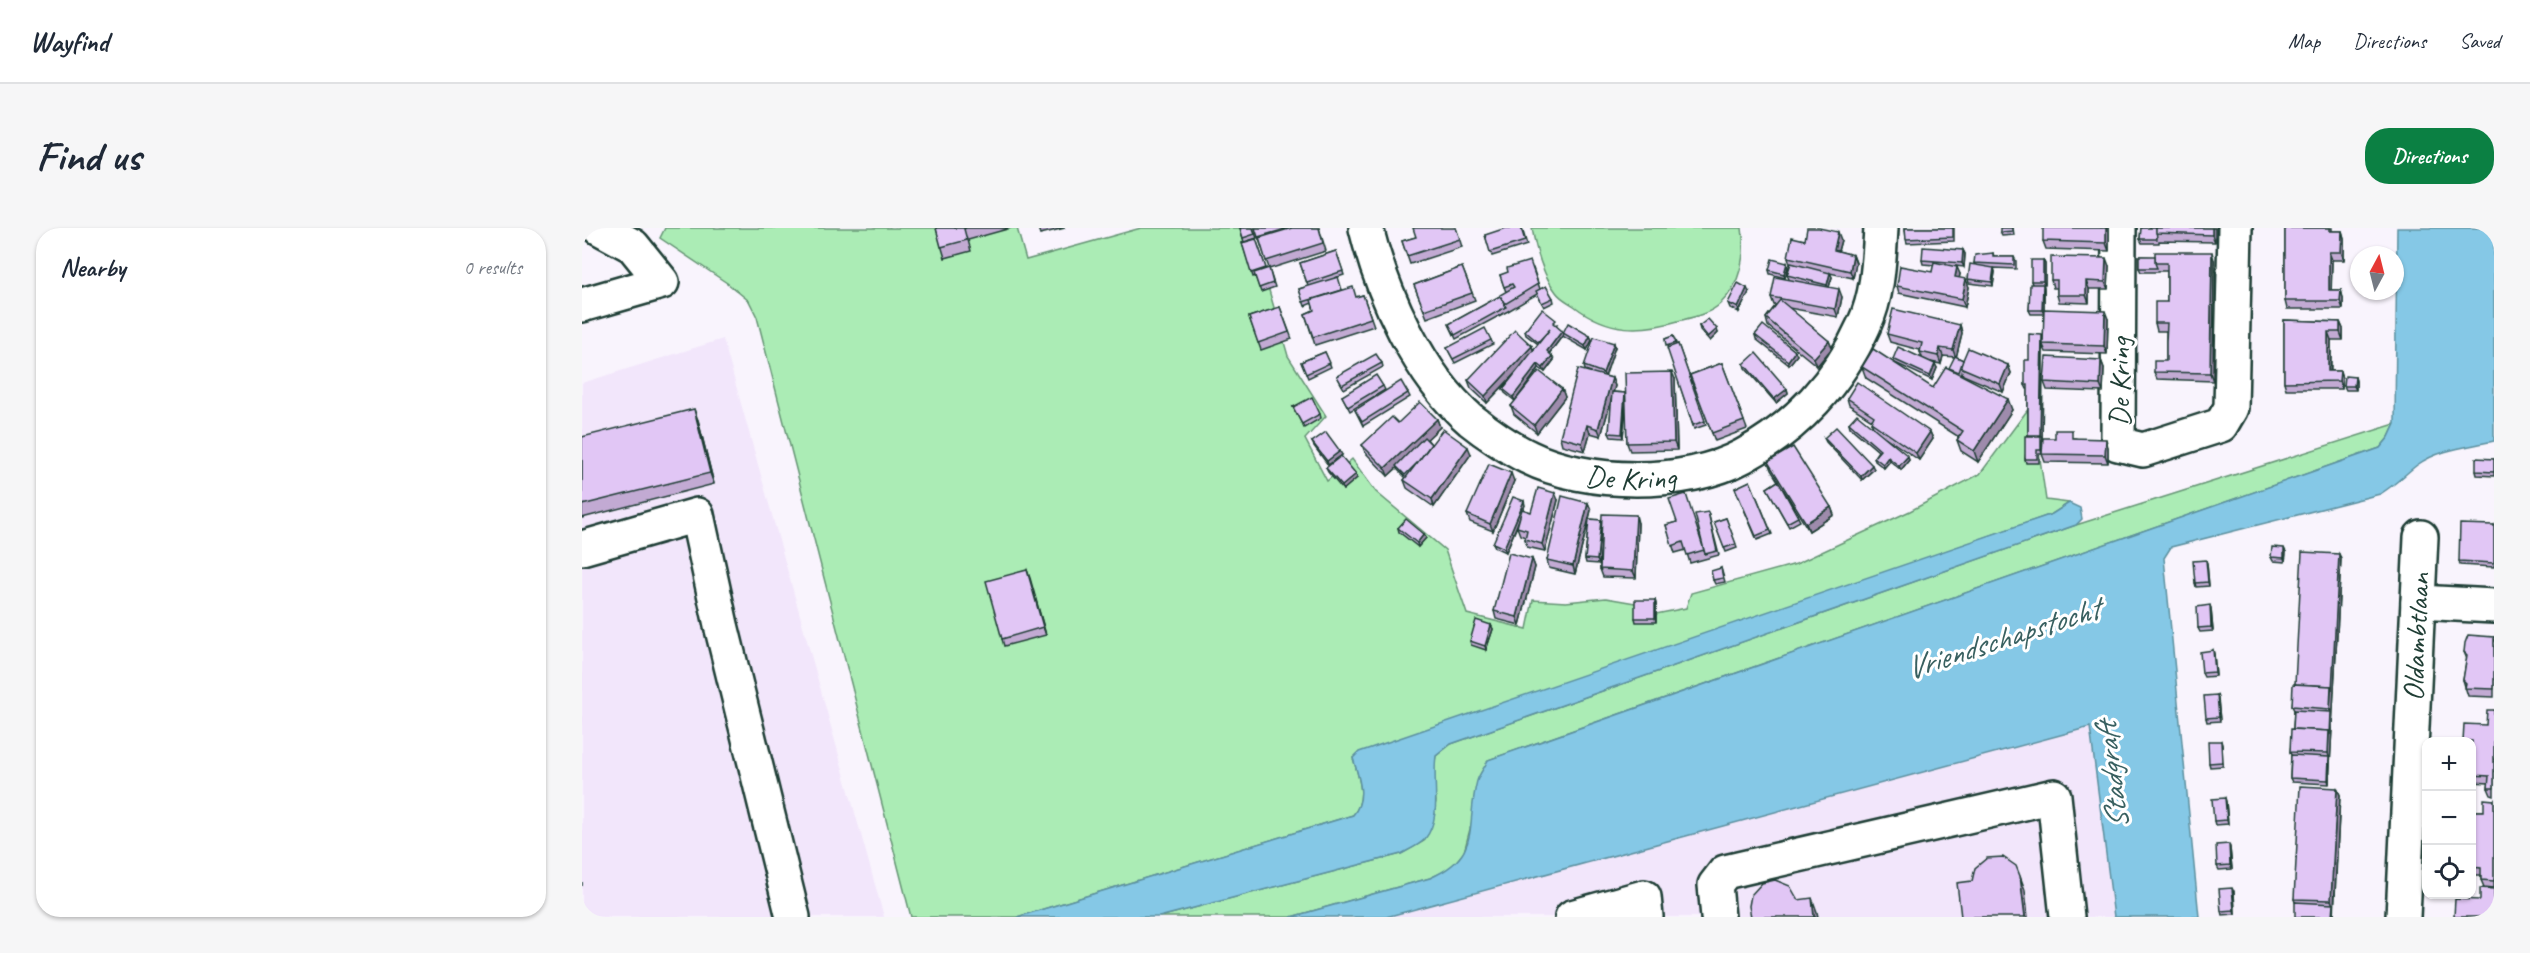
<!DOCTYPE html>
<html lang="en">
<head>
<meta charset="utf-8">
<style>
  :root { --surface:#fff; --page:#f6f6f7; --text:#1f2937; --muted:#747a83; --line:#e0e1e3; --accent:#0b8043 }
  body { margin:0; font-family:Caveat,sans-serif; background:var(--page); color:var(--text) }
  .controls { position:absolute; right:18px; bottom:18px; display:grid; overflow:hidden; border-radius:12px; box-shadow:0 2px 4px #0004 }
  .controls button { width:54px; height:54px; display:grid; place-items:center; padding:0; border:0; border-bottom:2px solid var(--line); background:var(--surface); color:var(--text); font:30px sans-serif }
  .compass { position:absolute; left:1768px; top:18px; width:54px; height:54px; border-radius:50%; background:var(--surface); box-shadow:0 2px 4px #0004; rotate:7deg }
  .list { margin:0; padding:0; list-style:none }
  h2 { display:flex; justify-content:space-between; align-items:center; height:78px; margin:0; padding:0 24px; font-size:26px }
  h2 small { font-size:20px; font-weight:400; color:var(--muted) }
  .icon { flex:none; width:33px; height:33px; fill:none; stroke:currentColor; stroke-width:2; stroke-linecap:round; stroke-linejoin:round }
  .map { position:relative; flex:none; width:1912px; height:689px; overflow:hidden; border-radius:24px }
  header { display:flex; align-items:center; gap:36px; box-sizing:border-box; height:84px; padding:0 30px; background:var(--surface); border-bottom:2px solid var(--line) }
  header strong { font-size:28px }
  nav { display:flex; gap:33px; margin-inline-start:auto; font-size:21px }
  .intro { display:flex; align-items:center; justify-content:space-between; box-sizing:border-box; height:144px; padding:0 36px }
  h1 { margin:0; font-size:42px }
  .button { padding:15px 27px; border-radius:24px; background:var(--accent); color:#fff; font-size:21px; font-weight:700 }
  main { display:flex; gap:36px; padding:0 36px }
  aside { flex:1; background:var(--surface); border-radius:24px; box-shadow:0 2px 4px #0004 }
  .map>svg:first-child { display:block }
  .built { fill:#f2e6fb }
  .green { fill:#abecb5; stroke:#659474; stroke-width:1.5 }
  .water { fill:#85c8e6; stroke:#5c909f; stroke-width:1.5 }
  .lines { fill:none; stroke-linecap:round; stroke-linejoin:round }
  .minor-casing { stroke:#1f3d34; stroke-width:38 }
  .path { stroke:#1f3d34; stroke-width:4; stroke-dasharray:6 4.5; stroke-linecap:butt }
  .minor { stroke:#fff; stroke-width:33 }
  .wall { fill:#c2aad3; stroke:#1f3d34; stroke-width:1.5 }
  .shaded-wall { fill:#9e8bac; stroke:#1f3d34; stroke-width:1.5 }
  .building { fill:#e1c6f5; stroke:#1f3d34; stroke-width:1.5 }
  .labels { text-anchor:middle; stroke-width:6; stroke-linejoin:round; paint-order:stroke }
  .street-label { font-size:30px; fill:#1f3d34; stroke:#fff }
  .water-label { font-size:32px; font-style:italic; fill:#386060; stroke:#fff }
</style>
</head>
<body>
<header>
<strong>Wayfind</strong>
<nav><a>Map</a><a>Directions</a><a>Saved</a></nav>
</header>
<div class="intro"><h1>Find us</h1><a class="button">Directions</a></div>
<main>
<aside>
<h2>Nearby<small>0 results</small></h2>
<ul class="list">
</ul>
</aside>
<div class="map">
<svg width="1912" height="689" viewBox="0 0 1912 689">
  <rect width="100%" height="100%" fill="#f9f4fd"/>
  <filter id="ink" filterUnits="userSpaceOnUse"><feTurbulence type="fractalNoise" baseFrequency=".0167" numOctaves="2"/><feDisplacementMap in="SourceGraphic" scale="12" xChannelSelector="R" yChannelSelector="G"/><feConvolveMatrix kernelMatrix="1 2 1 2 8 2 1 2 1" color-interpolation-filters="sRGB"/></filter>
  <g filter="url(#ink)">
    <!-- built -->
    <g class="built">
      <polygon points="141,111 302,689 0,689 0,155"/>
      <polygon points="1508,499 1532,689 804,689"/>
    </g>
    <!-- green -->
    <g class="green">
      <path d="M83,0H435L444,32L559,0H669L706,128L744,188L723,211L745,253L770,231L794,264L863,322L885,386L945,401L951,372L984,374L1024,370L1053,375L1074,386L1104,380L1109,365L1214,336L1328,283L1398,246L1450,176L1464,272L1487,275L1470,286L771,530C777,550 785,570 771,587L435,689H329L175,89L167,73L145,55L78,10Z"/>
      <path d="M950,0H1160C1164,27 1159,57 1138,76C1129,85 1112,89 1100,92C1059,104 1027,105 992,78C986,74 978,70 974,64C960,46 954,22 950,0Z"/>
      <polygon points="1813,196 1807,209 1798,220 906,532 882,624 868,641 848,650 709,689 577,689 819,626 842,613 854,574 851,544 854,528 869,516 1494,297"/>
    </g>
    <!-- water -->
    <g class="water">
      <path d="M1815,0H1912V213C1886,219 1857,221 1835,237C1822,247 1813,257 1798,266L1589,319L1582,330L1617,689H1532L1508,499L804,689H709L848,650C901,627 883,598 895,553C897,546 903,539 906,532L1798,220L1807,209L1813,196Z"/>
      <path d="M1487,275L1498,280L1500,291L1494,297L869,516L854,528C850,554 861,588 843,611C838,617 826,622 819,626L577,689H435L771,587C785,570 777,550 771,530L777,524L1470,286Z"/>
    </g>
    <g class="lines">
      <defs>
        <g id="minor">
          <path id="s1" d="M784,0C800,65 837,148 889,192C904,204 929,221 946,229C1004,258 1104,259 1161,228C1215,199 1257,153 1282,97C1296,67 1297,33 1299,0"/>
          <polyline points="1537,0 1536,216 1561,222 1639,197 1649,180 1653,0"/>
          <polyline points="0,77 80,54 51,18 18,0"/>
          <polyline points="0,320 115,287 139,397 211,689"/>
          <polyline points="1836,374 1912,378"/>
          <polyline points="990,689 1062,669 1064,689"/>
          <polyline points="1136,689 1133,657 1143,644 1472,568 1485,689"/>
          <polyline points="1821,689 1839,309"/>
        </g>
      </defs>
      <!-- minor casing -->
      <use href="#minor" class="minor-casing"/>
      <!-- path -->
      <polyline class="path" points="0,656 1,656"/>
      <!-- minor -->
      <use href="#minor" class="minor"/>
    </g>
    <!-- wall -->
    <g class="wall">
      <polygon points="354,0 429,0 386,12 389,23 363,30"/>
      <polygon points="456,0 483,0 458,6"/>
      <polygon points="658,0 671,0 675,10 662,14"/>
      <polygon points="673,0 737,0 744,23 687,41 693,59 679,64 673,48 671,49 660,15 674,11 684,41 687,40"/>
      <polygon points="874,0 880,19 828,36 820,13 834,9"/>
      <polygon points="940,0 945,17 910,28 903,7"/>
      <polygon points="1323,0 1372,0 1372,13 1325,15 1324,11"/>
      <polygon points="1431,0 1432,7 1420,8 1418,4"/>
      <polygon points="1527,0 1527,23 1464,21 1461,13"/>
      <polygon points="1559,0 1633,0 1633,14 1577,13 1577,15 1560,15 1558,11"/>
      <polygon points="1703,0 1750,0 1750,3 1760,3 1762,10 1762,32 1750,32 1749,62 1759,62 1761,70 1761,81 1705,81 1703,73"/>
      <polygon points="1223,12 1259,12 1256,23 1271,27 1274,35 1271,50 1248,45 1250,49 1247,59 1260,69 1256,89 1207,80 1247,113 1250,120 1235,138 1186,98 1184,90 1194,77 1192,77 1189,69 1207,51 1205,47 1208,36 1206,29"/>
      <polygon points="1381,22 1383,26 1382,39 1373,38 1378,46 1377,50 1387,59 1383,79 1317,65 1315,58 1350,44 1352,37 1341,36 1340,32"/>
      <polygon points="754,23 762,47 753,50 760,62 774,69 781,67 792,98 733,117 723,86 732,82 730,75 723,78 717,61 726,58 718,35"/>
      <polygon points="1411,25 1412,29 1432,29 1434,33 1434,41 1412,40 1413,44 1411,58 1387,55 1386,51 1393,37 1392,35"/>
      <polygon points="1557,28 1632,32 1631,153 1575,151 1572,144 1584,133 1584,103 1575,103 1573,95 1585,74 1585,43 1576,43 1576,44 1559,44 1557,40"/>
      <polygon points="1461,32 1463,36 1463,57 1461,57 1462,60 1462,86 1449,86 1447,82 1450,56 1449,53"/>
      <polygon points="1205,35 1206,39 1203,50 1188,46 1187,42"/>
      <polygon points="1527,38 1526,61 1507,61 1507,75 1477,74 1475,67 1475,60 1471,60 1469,52"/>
      <polygon points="880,39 893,72 845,90 832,57"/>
      <polygon points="951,40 958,61 971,70 972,74 962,79 955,66 926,83 874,111 867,96 918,68 924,64 918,47"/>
      <polygon points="1167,64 1157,84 1148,80 1146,75"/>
      <polygon points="698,79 710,111 679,122 667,89"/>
      <polygon points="1526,91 1525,126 1464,124 1461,117 1460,226 1457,226 1457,235 1444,235 1443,231 1446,208 1446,161 1445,161 1443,157 1447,132 1461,110"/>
      <polygon points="1702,92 1758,94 1761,101 1761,112 1749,112 1749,143 1758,143 1760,151 1760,161 1704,161 1702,154"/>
      <polygon points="975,96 974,98 981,104 1008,108 1010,112 1005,122 982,109 981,107 967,126 970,128 972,132 963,144 957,140 933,173 923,165 921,161 935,144 905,175 889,160 886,152 950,118 951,122 956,116 944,107 943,103"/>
      <polygon points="1378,97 1380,105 1374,129 1381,132 1426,137 1429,145 1421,164 1381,147 1380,144 1379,147 1430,182 1396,234 1379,223 1375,212 1377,209 1284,150 1280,139 1351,160 1368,141 1373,129 1361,128 1359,136 1349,134 1353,136 1355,140 1350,152 1313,135 1311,131 1340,129 1338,124 1338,122 1308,114 1305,106"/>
      <polygon points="1117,98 1136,105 1128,113 1118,102"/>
      <polygon points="1173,107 1213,123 1215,127 1207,137 1174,111"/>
      <polygon points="1091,108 1094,117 1096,116 1124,197 1112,201 1083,111"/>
      <polygon points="909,112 911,116 873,135 865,120"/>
      <polygon points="1032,115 1033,119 1023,148 1030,150 1033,158 1031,164 1043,165 1093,151 1095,222 1048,223 1045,215 1044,176 1041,210 1029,209 1027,205 1030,169 1019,208 1008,205 1003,223 980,217 978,209 1009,144 1003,142 1002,138"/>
      <polygon points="743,124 749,139 726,150 719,134"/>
      <polygon points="1519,132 1522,140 1521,164 1465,162 1462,154"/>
      <polygon points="800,135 801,139 762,161 755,148"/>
      <polygon points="1140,135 1165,201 1133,213 1108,147"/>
      <polygon points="1162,136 1205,161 1206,165 1194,175 1163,140"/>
      <polygon points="1773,149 1774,153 1774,162 1764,162 1762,158"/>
      <polygon points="801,158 803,162 768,183 760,168"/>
      <polygon points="980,161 983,169 955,205 932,186 929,178"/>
      <polygon points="826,165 828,169 781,198 773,182"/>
      <polygon points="1265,170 1348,204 1351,211 1337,232 1303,209 1327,232 1319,242 1308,233 1302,240 1293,233 1292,229 1296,223 1268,199 1267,195 1291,199 1289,194 1290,192 1267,177"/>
      <polygon points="711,179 738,186 739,190 722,200"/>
      <polygon points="855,191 858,199 845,211 849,216 889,226 852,279 825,260 822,252 824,250 816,242 815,240 806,248 783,224 780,217 816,195"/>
      <polygon points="116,192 132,256 0,290 0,209"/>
      <polygon points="1242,210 1292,241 1280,252 1244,214"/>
      <polygon points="1473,210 1493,210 1526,219 1526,235 1463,234 1460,226"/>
      <polygon points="730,214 760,227 746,237 732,218"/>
      <polygon points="1912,231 1912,248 1895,247 1894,243"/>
      <polygon points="1186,234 1249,279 1252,287 1227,303 1201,261 1218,293 1207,299 1185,260 1196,253 1189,242"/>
      <polygon points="744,240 774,246 775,250 761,262 746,244"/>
      <polygon points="932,253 911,303 888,294 885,286"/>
      <polygon points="1168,253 1190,306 1175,312 1153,260"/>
      <polygon points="976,272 963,323 945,319 943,311 943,309 938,307 935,299 938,291 924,324 913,319 911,315 943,277 941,282 949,284"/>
      <polygon points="1006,275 1009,282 1007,291 1056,295 1054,350 1021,349 1018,341 1018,320 1017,336 1004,335 1003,331 1007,291 993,346 967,340 965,332"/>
      <polygon points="1126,284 1137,327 1108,335 1104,322 1093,325 1084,297 1095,294 1122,323"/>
      <polygon points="1144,290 1155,320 1144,324 1132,294"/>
      <polygon points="1912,297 1912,339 1878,337 1877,333"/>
      <polygon points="816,300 842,306 844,310 836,319 817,304"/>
      <polygon points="1704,324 1703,334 1691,333 1689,329"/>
      <polygon points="1759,330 1747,556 1710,554 1708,550 1709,527 1708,524 1711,501 1712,482 1710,478 1713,456"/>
      <polygon points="950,331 953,339 938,397 914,391 912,383"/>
      <polygon points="1625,336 1627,358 1614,359 1613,355"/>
      <polygon points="1139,340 1143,354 1133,356 1131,352"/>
      <polygon points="445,342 464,407 422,418 420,411"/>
      <polygon points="1073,372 1074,376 1074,394 1054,394 1053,390"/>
      <polygon points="1629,381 1631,403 1618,404 1616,400"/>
      <polygon points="909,397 911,401 904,422 889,417 888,413"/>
      <polygon points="1912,409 1912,469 1886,468 1881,452 1885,431 1882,424"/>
      <polygon points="1631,422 1632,426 1634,448 1622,449 1620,445"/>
      <polygon points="1635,467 1636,471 1638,493 1625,494 1624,490"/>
      <polygon points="1912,482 1912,568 1909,567 1906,560 1907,555 1890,554 1890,513 1904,497"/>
      <polygon points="1639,513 1640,517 1641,538 1628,539 1627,535"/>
      <polygon points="1755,560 1758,567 1752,689 1713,674 1712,671"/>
      <polygon points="1643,570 1644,574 1646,596 1633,597 1632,593"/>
      <polygon points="1912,572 1912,660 1902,659 1899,652 1899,647 1890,647 1890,583 1902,583"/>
      <polygon points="1648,620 1650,641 1637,642 1635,638"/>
      <polygon points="1652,664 1653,686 1640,687 1639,683"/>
    </g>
    <!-- shaded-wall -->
    <g class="shaded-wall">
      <polygon points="1524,0 1527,0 1527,23 1524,15"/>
      <polygon points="1630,0 1633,0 1633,14 1630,7"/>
      <polygon points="1760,3 1762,10 1762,32 1759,24"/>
      <polygon points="1256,4 1259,12 1254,30 1252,22"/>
      <polygon points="1381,22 1383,26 1382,39 1380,35"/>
      <polygon points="1630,24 1632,32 1631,153 1628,145"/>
      <polygon points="1747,24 1750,32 1749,70 1747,62"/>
      <polygon points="1271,27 1274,35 1271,50 1268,43"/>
      <polygon points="1524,30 1527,38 1526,61 1523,54"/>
      <polygon points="1461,32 1463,36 1463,57 1461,53"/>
      <polygon points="1205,35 1206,39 1203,50 1202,46"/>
      <polygon points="1375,39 1378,46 1376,57 1373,49"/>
      <polygon points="1412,40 1413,44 1411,58 1410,54"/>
      <polygon points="1248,45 1250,49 1246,62 1245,57"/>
      <polygon points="1384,51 1387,59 1383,79 1380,71"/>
      <polygon points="1504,53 1507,61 1507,75 1504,67"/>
      <polygon points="1461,56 1462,60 1462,86 1460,82"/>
      <polygon points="1165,60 1167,64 1157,84 1156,80"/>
      <polygon points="1257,61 1260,69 1256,89 1253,81"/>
      <polygon points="1759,62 1761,70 1761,81 1758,73"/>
      <polygon points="1523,83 1526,91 1525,126 1522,118"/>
      <polygon points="1758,94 1761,101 1761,112 1758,104"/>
      <polygon points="1378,97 1380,105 1374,130 1371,122"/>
      <polygon points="1135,101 1136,105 1128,113 1126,109"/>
      <polygon points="980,103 981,107 966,127 965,123"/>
      <polygon points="1746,104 1749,112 1748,150 1746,143"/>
      <polygon points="1460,107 1461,111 1460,226 1459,222 1458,207"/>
      <polygon points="1008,108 1010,112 1005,122 1003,118"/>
      <polygon points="1247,113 1250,120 1235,138 1232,130"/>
      <polygon points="1032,115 1033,119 1023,149 1021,145"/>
      <polygon points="950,118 952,125 905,175 903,168"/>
      <polygon points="1358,120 1361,128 1359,136 1356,128"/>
      <polygon points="1213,123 1215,127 1207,137 1206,133"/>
      <polygon points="970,128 972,132 963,144 961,140"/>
      <polygon points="1519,132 1522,140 1521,164 1518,157"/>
      <polygon points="956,136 957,140 933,173 931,169"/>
      <polygon points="1353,136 1355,140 1350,152 1348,148"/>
      <polygon points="1426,137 1429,145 1421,164 1418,156"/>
      <polygon points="1758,143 1760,151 1760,161 1757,153"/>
      <polygon points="1090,144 1093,151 1095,222 1092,214"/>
      <polygon points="1773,149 1774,153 1774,162 1772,158"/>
      <polygon points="1030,150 1033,158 1019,208 1016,201"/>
      <polygon points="980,161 983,169 955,205 952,197"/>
      <polygon points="1205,161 1206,165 1194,175 1192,171"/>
      <polygon points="1043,165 1044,169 1041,210 1040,206"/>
      <polygon points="1426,171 1430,182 1396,234 1392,223"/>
      <polygon points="112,181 116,192 132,256 128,245"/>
      <polygon points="855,191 858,199 806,248 803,240"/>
      <polygon points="1005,197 1008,205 1003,223 1000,215"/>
      <polygon points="1348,204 1351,211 1337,232 1334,225"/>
      <polygon points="1524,211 1526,219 1526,235 1523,227"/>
      <polygon points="886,219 889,226 852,279 850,271"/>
      <polygon points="758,223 760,227 746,237 745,233"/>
      <polygon points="1326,228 1327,232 1319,242 1317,238"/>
      <polygon points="1306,229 1308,233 1302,240 1301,236"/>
      <polygon points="1290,237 1292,241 1280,252 1279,248"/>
      <polygon points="929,245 932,253 911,303 908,296"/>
      <polygon points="774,246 775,250 761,262 760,258"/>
      <polygon points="973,265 976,272 963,323 960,316"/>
      <polygon points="942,273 943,277 924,324 922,320"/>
      <polygon points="1006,275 1009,282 993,346 991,338"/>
      <polygon points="1249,279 1252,287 1227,303 1224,295"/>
      <polygon points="1054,287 1056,295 1054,350 1051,343"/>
      <polygon points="1020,292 1021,296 1017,336 1015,332"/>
      <polygon points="842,306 844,310 836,319 835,315"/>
      <polygon points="1702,320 1704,324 1703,334 1702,330"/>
      <polygon points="1757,326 1759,330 1747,556 1746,552 1747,529 1746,525 1747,503 1749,484 1748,481"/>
      <polygon points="950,331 953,339 938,397 935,389"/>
      <polygon points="1624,332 1625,336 1627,358 1626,354"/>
      <polygon points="445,342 448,350 464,407 461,399"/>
      <polygon points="1073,372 1074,376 1074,394 1073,390"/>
      <polygon points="1628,377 1629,381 1631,403 1629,399"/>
      <polygon points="909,397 911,401 904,422 903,418"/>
      <polygon points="1631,422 1632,426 1634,448 1633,444"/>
      <polygon points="1635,467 1636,471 1638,493 1637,489"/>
      <polygon points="1639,513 1640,517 1641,538 1640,534"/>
      <polygon points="1755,560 1758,567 1752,680 1749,672"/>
      <polygon points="1643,570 1644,574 1646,596 1645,592"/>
      <polygon points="1647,616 1648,620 1650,641 1648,637"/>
      <polygon points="1438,648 1443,662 1446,689 1443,689"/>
      <polygon points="1650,660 1652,664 1653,686 1652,682"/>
      <polygon points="1230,670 1235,684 1236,689 1232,689"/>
      <polygon points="1751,676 1752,680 1752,689 1750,689"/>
    </g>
    <!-- building -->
    <g class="building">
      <polygon points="354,0 384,0 382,1 385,12 359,19"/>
      <polygon points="658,0 671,0 673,6 661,10"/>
      <polygon points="673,0 707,0 676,9"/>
      <polygon points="710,0 737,0 741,15 684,33 677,10"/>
      <polygon points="831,0 874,0 878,11 825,28 820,13 834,9"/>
      <polygon points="924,0 939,0 943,13 908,24 903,7"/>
      <polygon points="1225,0 1237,0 1256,4 1252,22 1271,27 1268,43 1206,29 1210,9 1223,12"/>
      <polygon points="1323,0 1371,0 1371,9 1324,11"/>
      <polygon points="1418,0 1430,0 1430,3 1418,4"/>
      <polygon points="1461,0 1524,0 1524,15 1461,13"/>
      <polygon points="1559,0 1574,0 1575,11 1558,11"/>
      <polygon points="1574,0 1630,0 1630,7 1574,5"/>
      <polygon points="1703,0 1748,0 1748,3 1760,3 1759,24 1747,24 1747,62 1759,62 1758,73 1703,73"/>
      <polygon points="674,11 684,40 669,45 660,15"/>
      <polygon points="1341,19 1381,22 1380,35 1340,32"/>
      <polygon points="754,23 761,43 725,55 718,35"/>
      <polygon points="1573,24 1630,24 1628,145 1572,144 1572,133 1584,133 1584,114 1585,95 1573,95 1573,74 1585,74 1585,35 1573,35"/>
      <polygon points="1411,25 1411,29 1432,29 1432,37 1392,35 1393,27"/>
      <polygon points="1557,28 1573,28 1573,35 1575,40 1557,40"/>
      <polygon points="1469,29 1524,30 1523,54 1504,53 1504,67 1475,67 1475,52 1469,52"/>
      <polygon points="1190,31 1205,35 1202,46 1187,42"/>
      <rect x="1449" y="32" width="12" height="21"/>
      <polygon points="948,33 956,56 923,76 918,67 932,59 930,56 922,59 918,47 926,44 925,40"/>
      <polygon points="1352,34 1375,39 1373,49 1384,51 1380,71 1315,58 1318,38 1350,44"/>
      <polygon points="1209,35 1248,45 1245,57 1205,47"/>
      <polygon points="1388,36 1412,40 1410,54 1386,51"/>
      <polygon points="880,39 890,65 842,82 832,57"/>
      <polygon points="687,40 691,55 677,60 672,45"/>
      <polygon points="756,49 760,62 721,74 717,61"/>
      <polygon points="1193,49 1257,61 1253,81 1189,69"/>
      <polygon points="1156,55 1165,60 1156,80 1146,75"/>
      <polygon points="1448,56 1461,56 1460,82 1447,82"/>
      <polygon points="964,58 971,70 960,75 954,63"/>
      <polygon points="771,59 774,69 781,67 789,90 731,109 723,86 732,82 729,72"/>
      <polygon points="918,68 924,79 873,107 867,96"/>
      <polygon points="1198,72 1247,113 1232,130 1184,90"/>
      <polygon points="698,79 707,104 676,115 667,89"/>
      <polygon points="960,81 974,92 971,95 980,103 965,123 970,128 961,140 956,136 931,169 921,161 968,101 956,114 943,103"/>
      <polygon points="1311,81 1378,97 1371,122 1358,120 1356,128 1338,124 1340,115 1305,106"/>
      <polygon points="1462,81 1523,83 1522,118 1461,116"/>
      <polygon points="1126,91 1135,101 1126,109 1117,98"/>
      <polygon points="1702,92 1758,94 1758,104 1746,104 1746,143 1758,143 1757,153 1702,154"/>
      <polygon points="986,95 1008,108 1003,118 981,105"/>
      <polygon points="1181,97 1213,123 1206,133 1173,107"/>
      <polygon points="903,100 909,112 871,131 865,120"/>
      <polygon points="933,102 950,118 903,168 886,152"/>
      <polygon points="1447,106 1460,107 1458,207 1446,207 1446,157 1443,157 1443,132 1447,132"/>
      <polygon points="1091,108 1094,115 1084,118 1083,111"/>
      <polygon points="1012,109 1032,115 1021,145 1002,138"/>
      <polygon points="1096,116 1123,193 1111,197 1085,120"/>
      <polygon points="1316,119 1353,136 1348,148 1311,131"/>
      <polygon points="1386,120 1426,137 1418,156 1378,139"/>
      <polygon points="1291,121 1351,160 1364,139 1426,171 1392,223 1375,212 1381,203 1280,139"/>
      <polygon points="743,124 748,135 724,146 719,134"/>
      <polygon points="1174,125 1205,161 1192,171 1162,136"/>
      <polygon points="794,126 800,135 760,157 755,148"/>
      <polygon points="1373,128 1381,132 1377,144 1367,140"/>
      <polygon points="1464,129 1519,132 1518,157 1462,154"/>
      <polygon points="1140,135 1162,193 1130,205 1108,147"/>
      <polygon points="996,141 1030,150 1016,201 1005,197 1000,215 978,209"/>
      <polygon points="957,143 980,161 952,197 929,178"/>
      <polygon points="1090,144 1092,214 1045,215 1043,145"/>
      <polygon points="794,147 801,158 766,179 760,168"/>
      <polygon points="1763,148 1773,149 1772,158 1762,158"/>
      <polygon points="819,153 826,165 780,194 773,182"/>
      <polygon points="1275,154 1348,204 1334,225 1289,194 1292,188 1265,170"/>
      <polygon points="1030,164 1043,165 1040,206 1027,205"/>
      <polygon points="730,169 738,186 720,196 711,179"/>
      <polygon points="838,174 855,191 803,240 780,217 810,189 816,195"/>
      <polygon points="112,181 128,245 0,277 0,209"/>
      <polygon points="1275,186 1326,228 1317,238 1306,229 1301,236 1292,229 1298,222 1267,195"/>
      <polygon points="1254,199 1290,237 1279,248 1242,210"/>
      <polygon points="861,201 886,219 850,271 822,252"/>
      <polygon points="1473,202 1490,202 1490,210 1524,211 1523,227 1460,226 1461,210 1473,210"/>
      <polygon points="744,204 758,223 745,233 730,214"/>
      <polygon points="1443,208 1459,208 1459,222 1455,222 1455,231 1443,231"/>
      <polygon points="842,209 849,216 835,235 823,247 814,238"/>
      <polygon points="1211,219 1249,279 1224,295 1186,234"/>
      <polygon points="759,228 774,246 760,258 744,240"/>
      <polygon points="1894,230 1912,231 1912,244 1894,243"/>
      <polygon points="907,236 929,245 908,296 885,286"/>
      <polygon points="1168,253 1188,302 1174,308 1153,260"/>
      <polygon points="1196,253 1216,289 1205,295 1185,260"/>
      <polygon points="956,260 973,265 960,316 943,311 945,302 935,299 940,281 949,284"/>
      <polygon points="1104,266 1122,322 1105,327 1101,314 1090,318 1084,297 1095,294 1087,271"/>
      <polygon points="980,268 1006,275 991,338 965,332"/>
      <polygon points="931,269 942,273 922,320 911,315"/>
      <polygon points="1126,284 1135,323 1123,326 1113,286"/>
      <polygon points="1020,286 1054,287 1051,343 1018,341"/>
      <polygon points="1144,290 1154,316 1142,320 1132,294"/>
      <polygon points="824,291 842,306 835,315 816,300"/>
      <polygon points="1007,291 1019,292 1015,332 1003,331"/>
      <polygon points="1878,296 1912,297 1912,335 1877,333"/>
      <polygon points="1690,319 1702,320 1702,330 1689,329"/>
      <polygon points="1720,324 1757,326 1750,462 1749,458 1713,456"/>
      <polygon points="927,325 950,331 935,389 912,383"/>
      <polygon points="1624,332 1626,354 1613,355 1611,333"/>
      <polygon points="1139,340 1141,350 1131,352 1129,343"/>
      <polygon points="445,342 461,399 420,411 404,353"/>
      <rect x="1053" y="372" width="20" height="18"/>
      <polygon points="1628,377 1629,399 1616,400 1615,379"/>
      <polygon points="894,392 909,397 903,418 888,413"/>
      <polygon points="1886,407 1912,409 1912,461 1883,460 1884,455 1881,452 1885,427 1882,424 1883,415"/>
      <polygon points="1631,422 1633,444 1620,445 1618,424"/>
      <polygon points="1711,456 1749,458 1748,481 1710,478"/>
      <polygon points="1635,467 1637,489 1624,490 1622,468"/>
      <polygon points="1712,482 1749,484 1748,507 1747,503 1711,501"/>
      <polygon points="1905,482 1912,482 1912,560 1906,560 1907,548 1890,547 1890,513 1881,513 1882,496 1904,497"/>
      <polygon points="1709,501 1747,503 1746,525 1708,524"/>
      <polygon points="1626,513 1639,513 1640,534 1627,535"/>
      <polygon points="1709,527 1747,529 1746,552 1708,550"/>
      <polygon points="1718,558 1755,560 1749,672 1712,671"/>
      <polygon points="1643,570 1645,592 1632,593 1630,571"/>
      <polygon points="1902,571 1912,572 1912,653 1899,652 1899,640 1890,639 1890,583 1902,583"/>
      <polygon points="1647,616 1648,637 1635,638 1634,617"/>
      <polygon points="1421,629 1434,638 1438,648 1443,689 1379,689 1375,655 1390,653 1393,640 1405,630"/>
      <polygon points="1193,652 1208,658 1216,672 1230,670 1232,689 1169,689 1167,678 1169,667 1180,655"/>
      <polygon points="1650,660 1652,682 1639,683 1637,661"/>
      <polygon points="1898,660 1912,661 1912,689 1872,689 1873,671 1898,672"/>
      <polygon points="1713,674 1751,676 1750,689 1713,689"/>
    </g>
  </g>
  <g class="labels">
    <!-- street labels -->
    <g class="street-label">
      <text transform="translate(1537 154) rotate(-90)" y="10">De Kring</text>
      <text dy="10" stroke="none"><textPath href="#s1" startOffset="396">De Kring</textPath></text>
      <text transform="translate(1834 409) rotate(-87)" y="10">Oldambtlaan</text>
    </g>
    <!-- water labels -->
    <g class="water-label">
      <text transform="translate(1420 410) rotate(-18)" y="11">Vriendschapstocht</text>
      <text transform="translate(1529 548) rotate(-97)" y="11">Stadgraft</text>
    </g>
  </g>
</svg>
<div class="controls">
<button>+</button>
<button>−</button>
<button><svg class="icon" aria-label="locate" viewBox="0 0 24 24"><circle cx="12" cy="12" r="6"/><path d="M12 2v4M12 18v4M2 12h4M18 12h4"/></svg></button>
</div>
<svg class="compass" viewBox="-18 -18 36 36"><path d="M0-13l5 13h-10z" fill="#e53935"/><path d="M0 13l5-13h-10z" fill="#747a83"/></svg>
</div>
</main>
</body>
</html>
